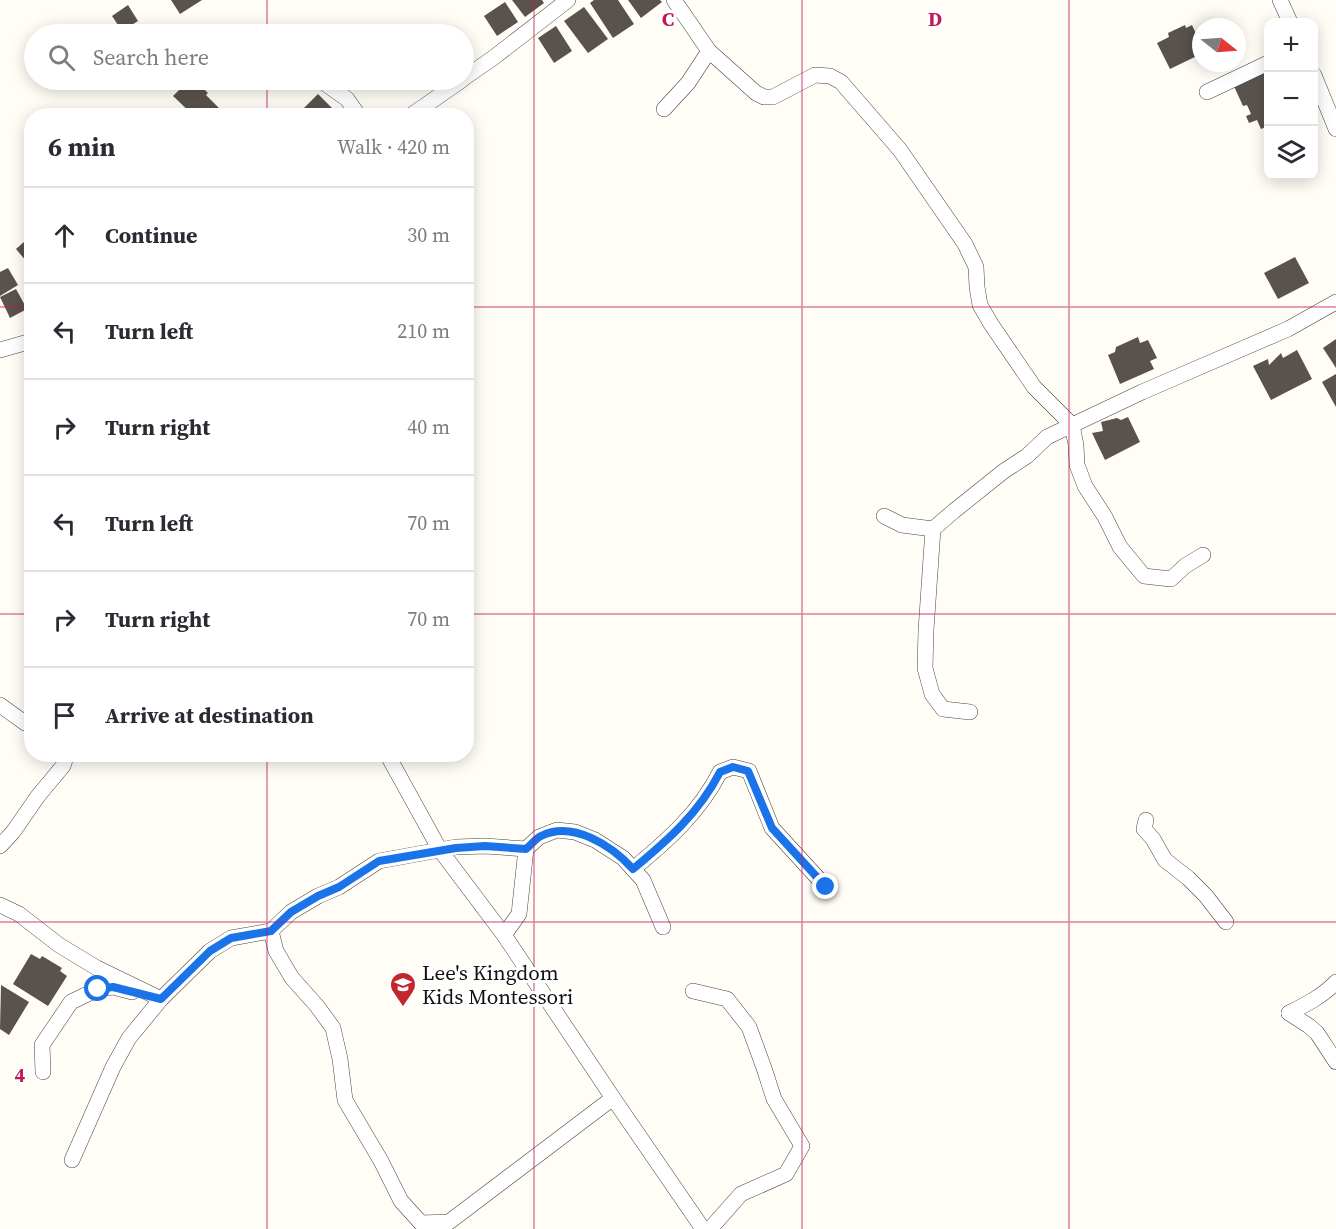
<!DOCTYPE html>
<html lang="en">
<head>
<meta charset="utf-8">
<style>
  :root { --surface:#fff; --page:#f2f2f3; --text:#2b2b33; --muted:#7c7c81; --line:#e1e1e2 }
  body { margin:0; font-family:"Source Serif 4",serif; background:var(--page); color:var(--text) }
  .controls { position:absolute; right:18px; top:18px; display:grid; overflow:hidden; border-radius:12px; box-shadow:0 3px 15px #0003 }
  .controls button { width:54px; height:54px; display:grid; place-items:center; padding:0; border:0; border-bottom:2px solid var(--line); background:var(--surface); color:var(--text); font:30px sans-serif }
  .compass { position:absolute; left:1192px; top:18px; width:54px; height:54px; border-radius:50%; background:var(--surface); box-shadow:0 3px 15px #0003; rotate:107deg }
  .stop { position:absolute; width:18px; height:18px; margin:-14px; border:4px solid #1a73e8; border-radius:50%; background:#fff }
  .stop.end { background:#1a73e8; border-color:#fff; box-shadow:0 2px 6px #0008 }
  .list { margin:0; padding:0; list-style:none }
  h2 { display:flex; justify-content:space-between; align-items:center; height:78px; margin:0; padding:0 24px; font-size:26px }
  h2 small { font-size:20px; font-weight:400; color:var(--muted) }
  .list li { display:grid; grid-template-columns:39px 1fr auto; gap:18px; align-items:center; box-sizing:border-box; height:96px; padding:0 24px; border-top:2px solid var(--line) }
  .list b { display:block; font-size:22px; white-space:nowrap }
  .list em { font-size:20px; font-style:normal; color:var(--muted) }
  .icon { flex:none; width:33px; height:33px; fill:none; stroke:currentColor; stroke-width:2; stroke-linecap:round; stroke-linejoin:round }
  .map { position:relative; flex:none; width:1336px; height:1229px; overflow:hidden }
  .search { position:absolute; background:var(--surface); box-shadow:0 3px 15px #0003; left:24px; top:24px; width:450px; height:66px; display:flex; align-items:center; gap:15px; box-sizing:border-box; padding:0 21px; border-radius:33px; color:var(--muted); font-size:22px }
  .panel { position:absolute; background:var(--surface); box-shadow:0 3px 15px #0003; left:24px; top:108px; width:450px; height:654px; border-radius:24px }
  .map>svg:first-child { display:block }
  .building { fill:#5a524d }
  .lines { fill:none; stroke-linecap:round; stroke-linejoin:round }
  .street-casing { stroke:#444; stroke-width:16 }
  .street { stroke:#fff; stroke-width:15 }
  .route { stroke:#1a73e8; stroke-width:8 }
  .grid { fill:none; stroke:#c2185b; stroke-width:1.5; stroke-opacity:0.55 }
  .labels { text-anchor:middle; stroke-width:6; stroke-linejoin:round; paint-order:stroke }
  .poi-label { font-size:21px; fill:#111; stroke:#fff; text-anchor:start }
  .grid-label { font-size:20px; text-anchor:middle; font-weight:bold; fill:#c2185b; stroke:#fff; stroke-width:6; stroke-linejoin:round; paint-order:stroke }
</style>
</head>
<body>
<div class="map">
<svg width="1336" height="1229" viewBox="0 0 1336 1229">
  <rect width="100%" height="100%" fill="#fffdf5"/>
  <!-- building -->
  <g class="building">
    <polygon points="171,0 202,0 180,14"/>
    <polygon points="512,0 542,0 544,3 525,17"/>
    <polygon points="594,0 618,0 634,24 613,38 590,3"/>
    <polygon points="628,0 660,0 662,2 641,18"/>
    <polygon points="505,2 518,22 497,36 484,16"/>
    <polygon points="128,5 138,21 122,31 112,16"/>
    <polygon points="584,7 608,39 588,53 564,21"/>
    <polygon points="1185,25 1186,28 1192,25 1201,44 1201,54 1170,69 1157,43 1169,37 1168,33"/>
    <polygon points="556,26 572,51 554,63 538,38"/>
    <polygon points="1266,66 1268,71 1268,126 1261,129 1257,120 1249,123 1246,116 1251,114 1247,105 1243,106 1232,82"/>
    <polygon points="189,80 205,80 208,82 203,88 208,93 206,95 219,108 213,114 214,116 194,116 173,96"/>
    <polygon points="318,94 340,116 296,116"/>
    <polygon points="32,235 32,268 16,249"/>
    <polygon points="1295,257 1309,283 1278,299 1264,273"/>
    <polygon points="8,268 18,285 0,296 0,272"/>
    <polygon points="16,289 27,309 10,318 0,297"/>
    <polygon points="1138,337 1140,343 1148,340 1157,358 1150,361 1154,369 1120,384 1108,355 1115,352 1116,347"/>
    <polygon points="1336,339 1336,368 1323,348"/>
    <polygon points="1297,350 1312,379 1271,400 1253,366 1268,359 1269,365 1281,353 1283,358"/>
    <polygon points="1336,374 1336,407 1322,382"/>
    <polygon points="1128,417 1140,442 1105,460 1092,433 1103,431 1101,422 1117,418 1121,420"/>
    <polygon points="31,954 40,959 42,956 62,968 60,971 67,976 48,1006 13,984"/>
    <polygon points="1,985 29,1002 9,1035 0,1029"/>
  </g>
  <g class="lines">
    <defs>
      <g id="street">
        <polyline points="674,0 709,51 756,93 764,97 773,97 815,75 830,76 841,82 900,150 965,244 976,267 977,287 980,305 991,324 1034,387 1072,425 1076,445 1077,465 1085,486 1105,517 1120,547 1144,576 1171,579 1185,566 1203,555"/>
        <polyline points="1280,0 1290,22"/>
        <polyline points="1314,75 1336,129"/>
        <polyline points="464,78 493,58 568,0"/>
        <polyline points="320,80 347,99 359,116"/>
        <polyline points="1207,92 1268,63"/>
        <polyline points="664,109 688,83 709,51"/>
        <polyline points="410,116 462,80"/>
        <polyline points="0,350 28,342 32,343"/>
        <polyline points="884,516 902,525 933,529 954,511 1004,471 1027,456 1047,437 1142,392 1288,329 1336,302"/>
        <polyline points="933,529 926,630 925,668 932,694 943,709 970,712"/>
        <polyline points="0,705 25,723 32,725"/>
        <polyline points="387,754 440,850 504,935 613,1098 703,1229"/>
        <polyline points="1146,820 1144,829 1153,839 1165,860 1188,878 1206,896 1226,922"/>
        <polyline points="0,846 13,832 38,796 63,766 67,754"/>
        <polyline points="526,849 485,846 456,847 379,861 339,887 318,896 291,912 271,931 276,951 292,978 317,1006 333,1028 340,1059 345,1100 381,1161 401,1201 421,1223 449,1222 613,1098"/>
        <path d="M633,869C667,841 700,812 720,772L733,767L749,771L772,828L826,887"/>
        <polyline points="0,905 19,914 59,945 97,968 161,999"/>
        <polyline points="504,935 519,914 526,849 539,837 557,830 575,832 595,840 623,858 643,880 663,927"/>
        <polyline points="693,991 727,999 749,1027 764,1068 774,1099 802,1146 786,1174 741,1194 710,1229"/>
        <polyline points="1289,1013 1309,1026 1317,1033 1336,1062"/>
        <path d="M1289,1013C1305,1005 1323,996 1336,982"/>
        <polyline points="43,1072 42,1045 71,1002 98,989 113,987 132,992"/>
        <polyline points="72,1160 113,1067 129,1038 161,999 210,951 231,938 271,931"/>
      </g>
    </defs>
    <!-- street casing -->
    <use href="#street" class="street-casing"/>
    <!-- street -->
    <use href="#street" class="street"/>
  </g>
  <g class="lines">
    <!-- route -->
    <path class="route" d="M98,989L113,987L161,999L210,951L231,938L271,931L291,912L318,896L339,887L379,861L456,848L485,846L526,849C531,845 535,839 541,836C573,820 612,846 633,869C668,840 699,813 720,772L733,767L748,771L772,828L826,887"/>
  </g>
  <!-- grid -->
  <path class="grid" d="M267,0V34M534,0V1229M802,0V1229M1069,0V1229M267,80V116M0,307H32M466,307H1336M0,614H32M466,614H1336M267,754V1229M0,922H1336"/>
  <!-- icons -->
  <defs>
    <symbol id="school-pin" viewBox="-11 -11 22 30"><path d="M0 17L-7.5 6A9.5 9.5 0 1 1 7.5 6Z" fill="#c4262e" stroke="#fff"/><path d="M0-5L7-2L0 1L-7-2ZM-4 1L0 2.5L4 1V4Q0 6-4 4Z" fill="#fff"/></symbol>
  </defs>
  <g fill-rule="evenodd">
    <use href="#school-pin" x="388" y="970" width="30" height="40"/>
  </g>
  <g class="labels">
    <!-- poi labels -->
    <g class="poi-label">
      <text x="422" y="980">Lee's Kingdom<tspan x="422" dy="24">Kids Montessori</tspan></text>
    </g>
  </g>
  <g class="grid-label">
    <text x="668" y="26">C</text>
    <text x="935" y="26">D</text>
    <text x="20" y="1082">4</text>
  </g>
</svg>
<div class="controls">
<button>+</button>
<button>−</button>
<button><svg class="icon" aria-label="layers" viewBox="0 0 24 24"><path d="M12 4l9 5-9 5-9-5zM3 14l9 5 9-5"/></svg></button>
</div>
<svg class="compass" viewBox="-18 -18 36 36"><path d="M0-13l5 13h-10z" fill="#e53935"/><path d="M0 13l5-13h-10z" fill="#7c7c81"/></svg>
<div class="stop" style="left:98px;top:989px"></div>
<div class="stop end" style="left:826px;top:887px"></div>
<div class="search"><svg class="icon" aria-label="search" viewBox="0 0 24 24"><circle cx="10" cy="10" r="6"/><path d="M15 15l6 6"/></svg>Search here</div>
<section class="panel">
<h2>6 min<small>Walk · 420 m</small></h2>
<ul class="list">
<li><svg class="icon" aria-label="ahead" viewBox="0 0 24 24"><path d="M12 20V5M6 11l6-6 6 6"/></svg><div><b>Continue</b></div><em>30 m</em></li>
<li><svg class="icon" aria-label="left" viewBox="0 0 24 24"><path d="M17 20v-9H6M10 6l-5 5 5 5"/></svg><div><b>Turn left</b></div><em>210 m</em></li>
<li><svg class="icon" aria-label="right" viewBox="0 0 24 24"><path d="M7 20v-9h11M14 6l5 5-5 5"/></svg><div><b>Turn right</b></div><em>40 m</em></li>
<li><svg class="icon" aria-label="left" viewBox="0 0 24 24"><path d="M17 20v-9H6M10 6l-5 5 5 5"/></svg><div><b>Turn left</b></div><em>70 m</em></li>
<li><svg class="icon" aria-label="right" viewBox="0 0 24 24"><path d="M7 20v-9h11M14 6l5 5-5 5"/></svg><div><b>Turn right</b></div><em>70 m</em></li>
<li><svg class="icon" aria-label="arrive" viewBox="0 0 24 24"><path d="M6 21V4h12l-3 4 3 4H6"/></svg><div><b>Arrive at destination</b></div></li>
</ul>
</section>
</div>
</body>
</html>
